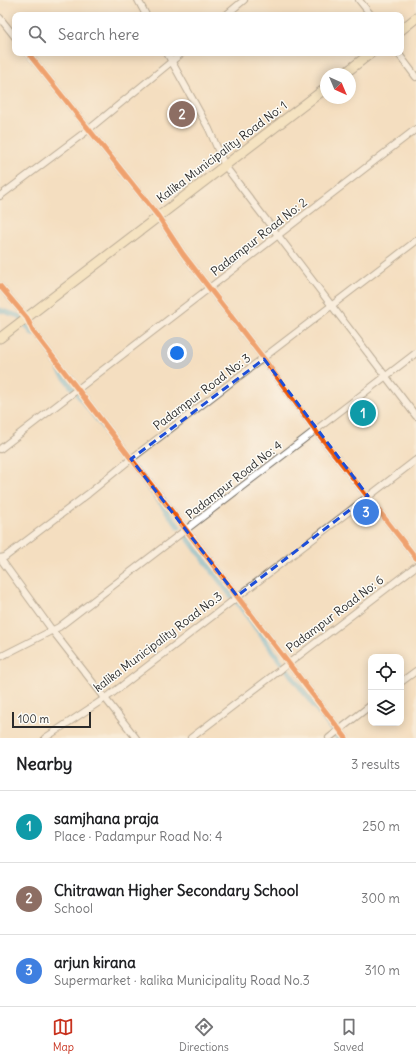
<!DOCTYPE html>
<html lang="en">
<head>
<meta charset="utf-8">
<style>
  :root { --surface:#fff; --page:#f2f2f2; --text:#202124; --muted:#757577; --line:#e0e0e0; --accent:#c8321e }
  body { margin:0; font-family:Delius,sans-serif; background:var(--page); color:var(--text) }
  .controls { position:absolute; right:12px; bottom:12px; display:grid; overflow:hidden; border-radius:8px; box-shadow:0 2px 10px #0003 }
  .controls button { width:36px; height:36px; display:grid; place-items:center; padding:0; border:0; border-bottom:1px solid var(--line); background:var(--surface); color:var(--text); font:20px sans-serif }
  .compass { position:absolute; left:320px; top:68px; width:36px; height:36px; border-radius:50%; background:var(--surface); box-shadow:0 2px 10px #0003; rotate:136deg }
  .scale { position:absolute; left:12px; bottom:10px; width:79px; box-sizing:border-box; padding-left:4px; border:2px solid #2b2b2b; border-top:0; font-size:11px; line-height:14px; white-space:nowrap; color:#2b2b2b; -webkit-text-stroke:3px #fdfcf7; paint-order:stroke }
  .you { position:absolute; left:177px; top:353px; width:14px; height:14px; margin:-10px; border:3px solid #fff; border-radius:50%; background:#1a73e8; box-shadow:0 0 0 6px #1a73e833 }
  .badge { display:grid; place-items:center; width:26px; height:26px; border-radius:50%; background:var(--accent); color:#fff; font-size:13px; font-weight:700 }
  .pin { position:absolute; translate:-50% -50%; border:2px solid #fff; box-shadow:0 1px 4px #0006 }
  .list { margin:0; padding:0; list-style:none }
  h2 { display:flex; justify-content:space-between; align-items:center; height:52px; margin:0; padding:0 16px; font-size:17px }
  h2 small { font-size:13px; font-weight:400; color:var(--muted) }
  .list li { display:grid; grid-template-columns:26px 1fr auto; gap:12px; align-items:center; box-sizing:border-box; height:72px; padding:0 16px; border-top:1px solid var(--line) }
  .list b { display:block; font-size:15px; white-space:nowrap }
  .list p { margin:0; font-size:13px; white-space:nowrap; color:var(--muted) }
  .list em { font-size:13px; font-style:normal; color:var(--muted) }
  .icon { flex:none; width:22px; height:22px; fill:none; stroke:currentColor; stroke-width:2; stroke-linecap:round; stroke-linejoin:round }
  .map { position:relative; flex:none; width:416px; height:738px; overflow:hidden }
  .search { position:absolute; background:var(--surface); box-shadow:0 2px 10px #0003; left:12px; right:12px; top:12px; height:44px; display:flex; align-items:center; gap:10px; box-sizing:border-box; padding:0 14px; border-radius:8px; color:var(--muted); font-size:15px }
  .sheet { height:268px; background:var(--surface) }
  nav { display:flex; justify-content:space-around; align-items:center; box-sizing:border-box; height:56px; border-top:1px solid var(--line); background:var(--surface); font-size:11px; color:var(--muted) }
  nav a { display:grid; justify-items:center; gap:2px }
  nav .on { color:var(--accent) }
  .map>svg:first-child { display:block }
  .lines { fill:none; stroke-linecap:round; stroke-linejoin:round }
  .canal { stroke:#59b1d6; stroke-width:5.5 }
  .street-casing { stroke:#716a5f; stroke-width:8 }
  .secondary-casing { stroke:#716a5f; stroke-width:11 }
  .street { stroke:#fff; stroke-width:6 }
  .secondary { stroke:#f7e8c3; stroke-width:9 }
  .cycleway-casing { stroke:#fdfcf7; stroke-width:8 }
  .cycleway { stroke:#e8590c; stroke-width:5 }
  .marked { fill:none; stroke:#1d4ed8; stroke-width:3; stroke-dasharray:8 5; stroke-linejoin:round }
  .labels { text-anchor:middle; stroke-width:3; stroke-linejoin:round; paint-order:stroke }
  .street-label { font-size:12px; fill:#2b2b2b; stroke:#fdfcf7 }
</style>
</head>
<body>
<div class="map">
<svg width="416" height="738" viewBox="0 0 416 738">
  <rect width="100%" height="100%" fill="#fdfcf7"/>
  <filter id="ink" filterUnits="userSpaceOnUse"><feTurbulence type="fractalNoise" baseFrequency=".025" numOctaves="2"/><feDisplacementMap in="SourceGraphic" scale="8" xChannelSelector="R" yChannelSelector="G"/><feConvolveMatrix kernelMatrix="1 2 1 2 8 2 1 2 1" color-interpolation-filters="sRGB"/></filter>
  <filter id="wash" filterUnits="userSpaceOnUse"><feTurbulence type="fractalNoise" baseFrequency=".012" numOctaves="4" result="noise"/><feDisplacementMap in="SourceGraphic" scale="16" xChannelSelector="R" yChannelSelector="G"/><feGaussianBlur stdDeviation="0.9" result="paint"/><feColorMatrix in="noise" values="0 0 0 0 0 0 0 0 0 0 0 0 0 0 0 0 0 1.4 0 .05"/><feComposite in="paint" operator="in"/></filter>
  <g filter="url(#wash)">
    <rect width="100%" height="100%" fill="#f4dec0"/>
    <g class="lines">
      <!-- canal -->
      <g class="canal">
        <polyline points="0,310 19,316 33,334"/>
        <polyline points="60,371 73,389"/>
        <polyline points="78,395 104,428"/>
        <polyline points="137,472 179,527"/>
        <polyline points="185,534 232,597"/>
        <polyline points="236,601 281,662"/>
        <polyline points="286,668 338,738"/>
      </g>
    </g>
  </g>
  <g filter="url(#ink)">
    <g class="lines">
      <defs>
        <g id="street">
          <polyline points="138,0 146,15"/>
          <polyline points="359,0 371,15"/>
          <polyline points="226,15 244,0"/>
          <polyline points="0,18 15,37"/>
          <polyline points="28,53 158,216 183,254 264,359 316,431 416,558"/>
          <polyline points="167,53 209,129 225,166 416,416"/>
          <polyline points="398,53 416,77"/>
          <polyline points="0,196 88,130 182,53"/>
          <polyline points="0,286 27,318 33,331 346,738"/>
          <polyline points="0,449 416,129"/>
          <polyline points="0,558 5,557 88,494 131,459 416,241"/>
          <polyline points="0,558 52,630 136,738"/>
          <polyline points="0,657 59,627 416,353"/>
          <polyline points="401,682 416,671"/>
          <polyline points="45,738 110,695 416,460"/>
          <polyline points="191,738 416,566"/>
          <polyline points="329,738 371,705"/>
        </g>
        <g id="secondary">
          <polyline points="401,30 416,18"/>
          <polyline points="344,74 371,53"/>
          <polyline points="0,338 326,88"/>
        </g>
      </defs>
      <!-- street casing -->
      <use href="#street" class="street-casing"/>
      <!-- secondary casing -->
      <use href="#secondary" class="secondary-casing"/>
      <!-- street -->
      <use href="#street" class="street"/>
      <!-- secondary -->
      <use href="#secondary" class="secondary"/>
      <defs>
        <g id="cycleway">
          <polyline points="28,53 158,216 183,254 264,359 316,431 416,558"/>
          <polyline points="0,286 27,318 33,331 346,738"/>
        </g>
      </defs>
      <!-- cycleway casing -->
      <use href="#cycleway" class="cycleway-casing"/>
      <!-- cycleway -->
      <use href="#cycleway" class="cycleway"/>
    </g>
  </g>
  <!-- marked area -->
  <path d="M0 0H416V738H0ZM264,359L368,496L237,596L131,459Z" fill="#f4dec0" fill-opacity=".55" fill-rule="evenodd"/>
  <path class="marked" d="M264,359L368,496L237,596L131,459Z"/>
  <g class="labels">
    <!-- street labels -->
    <g class="street-label">
      <text transform="translate(222 152) rotate(-37)" y="4">Kalika Municipality Road No: 1</text>
      <text transform="translate(259 237) rotate(-38)" y="4">Padampur Road No: 2</text>
      <text transform="translate(202 392) rotate(-37)" y="4">Padampur Road No: 3</text>
      <text transform="translate(234 480) rotate(-38)" y="4">Padampur Road No: 4</text>
      <text transform="translate(335 614) rotate(-37)" y="4">Padampur Road No: 6</text>
      <text transform="translate(158 642) rotate(-37)" y="4">kalika Municipality Road No.3</text>
    </g>
  </g>
</svg>
<div class="controls">
<button><svg class="icon" aria-label="locate" viewBox="0 0 24 24"><circle cx="12" cy="12" r="6"/><path d="M12 2v4M12 18v4M2 12h4M18 12h4"/></svg></button>
<button><svg class="icon" aria-label="layers" viewBox="0 0 24 24"><path d="M12 4l9 5-9 5-9-5zM3 14l9 5 9-5"/></svg></button>
</div>
<svg class="compass" viewBox="-18 -18 36 36"><path d="M0-13l5 13h-10z" fill="#e53935"/><path d="M0 13l5-13h-10z" fill="#757577"/></svg>
<div class="scale">100 m</div>
<div class="you"></div>
<div class="pin badge" style="left:363px;top:413px;background:#0f9aa8">1</div>
<div class="pin badge" style="left:182px;top:114px;background:#8d6e63">2</div>
<div class="pin badge" style="left:366px;top:512px;background:#3f7fe0">3</div>
<div class="search"><svg class="icon" aria-label="search" viewBox="0 0 24 24"><circle cx="10" cy="10" r="6"/><path d="M15 15l6 6"/></svg>Search here</div>
</div>
<section class="sheet">
<h2>Nearby<small>3 results</small></h2>
<ul class="list">
<li><span class="badge" style="background:#0f9aa8">1</span><div><b>samjhana praja</b><p>Place · Padampur Road No: 4</p></div><em>250 m</em></li>
<li><span class="badge" style="background:#8d6e63">2</span><div><b>Chitrawan Higher Secondary School</b><p>School</p></div><em>300 m</em></li>
<li><span class="badge" style="background:#3f7fe0">3</span><div><b>arjun kirana</b><p>Supermarket · kalika Municipality Road No.3</p></div><em>310 m</em></li>
</ul>
</section>
<nav>
<a class="on"><svg class="icon" aria-label="map" viewBox="0 0 24 24"><path d="M3 6l6-2 6 2 6-2v14l-6 2-6-2-6 2zM9 4v14M15 6v14"/></svg>Map</a>
<a><svg class="icon" aria-label="directions" viewBox="0 0 24 24"><path d="M12 3l9 9-9 9-9-9zM9 14v-3h6M13 9l2 2-2 2"/></svg>Directions</a>
<a><svg class="icon" aria-label="saved" viewBox="0 0 24 24"><path d="M7 4h10v16l-5-4-5 4z"/></svg>Saved</a>
</nav>
</body>
</html>
